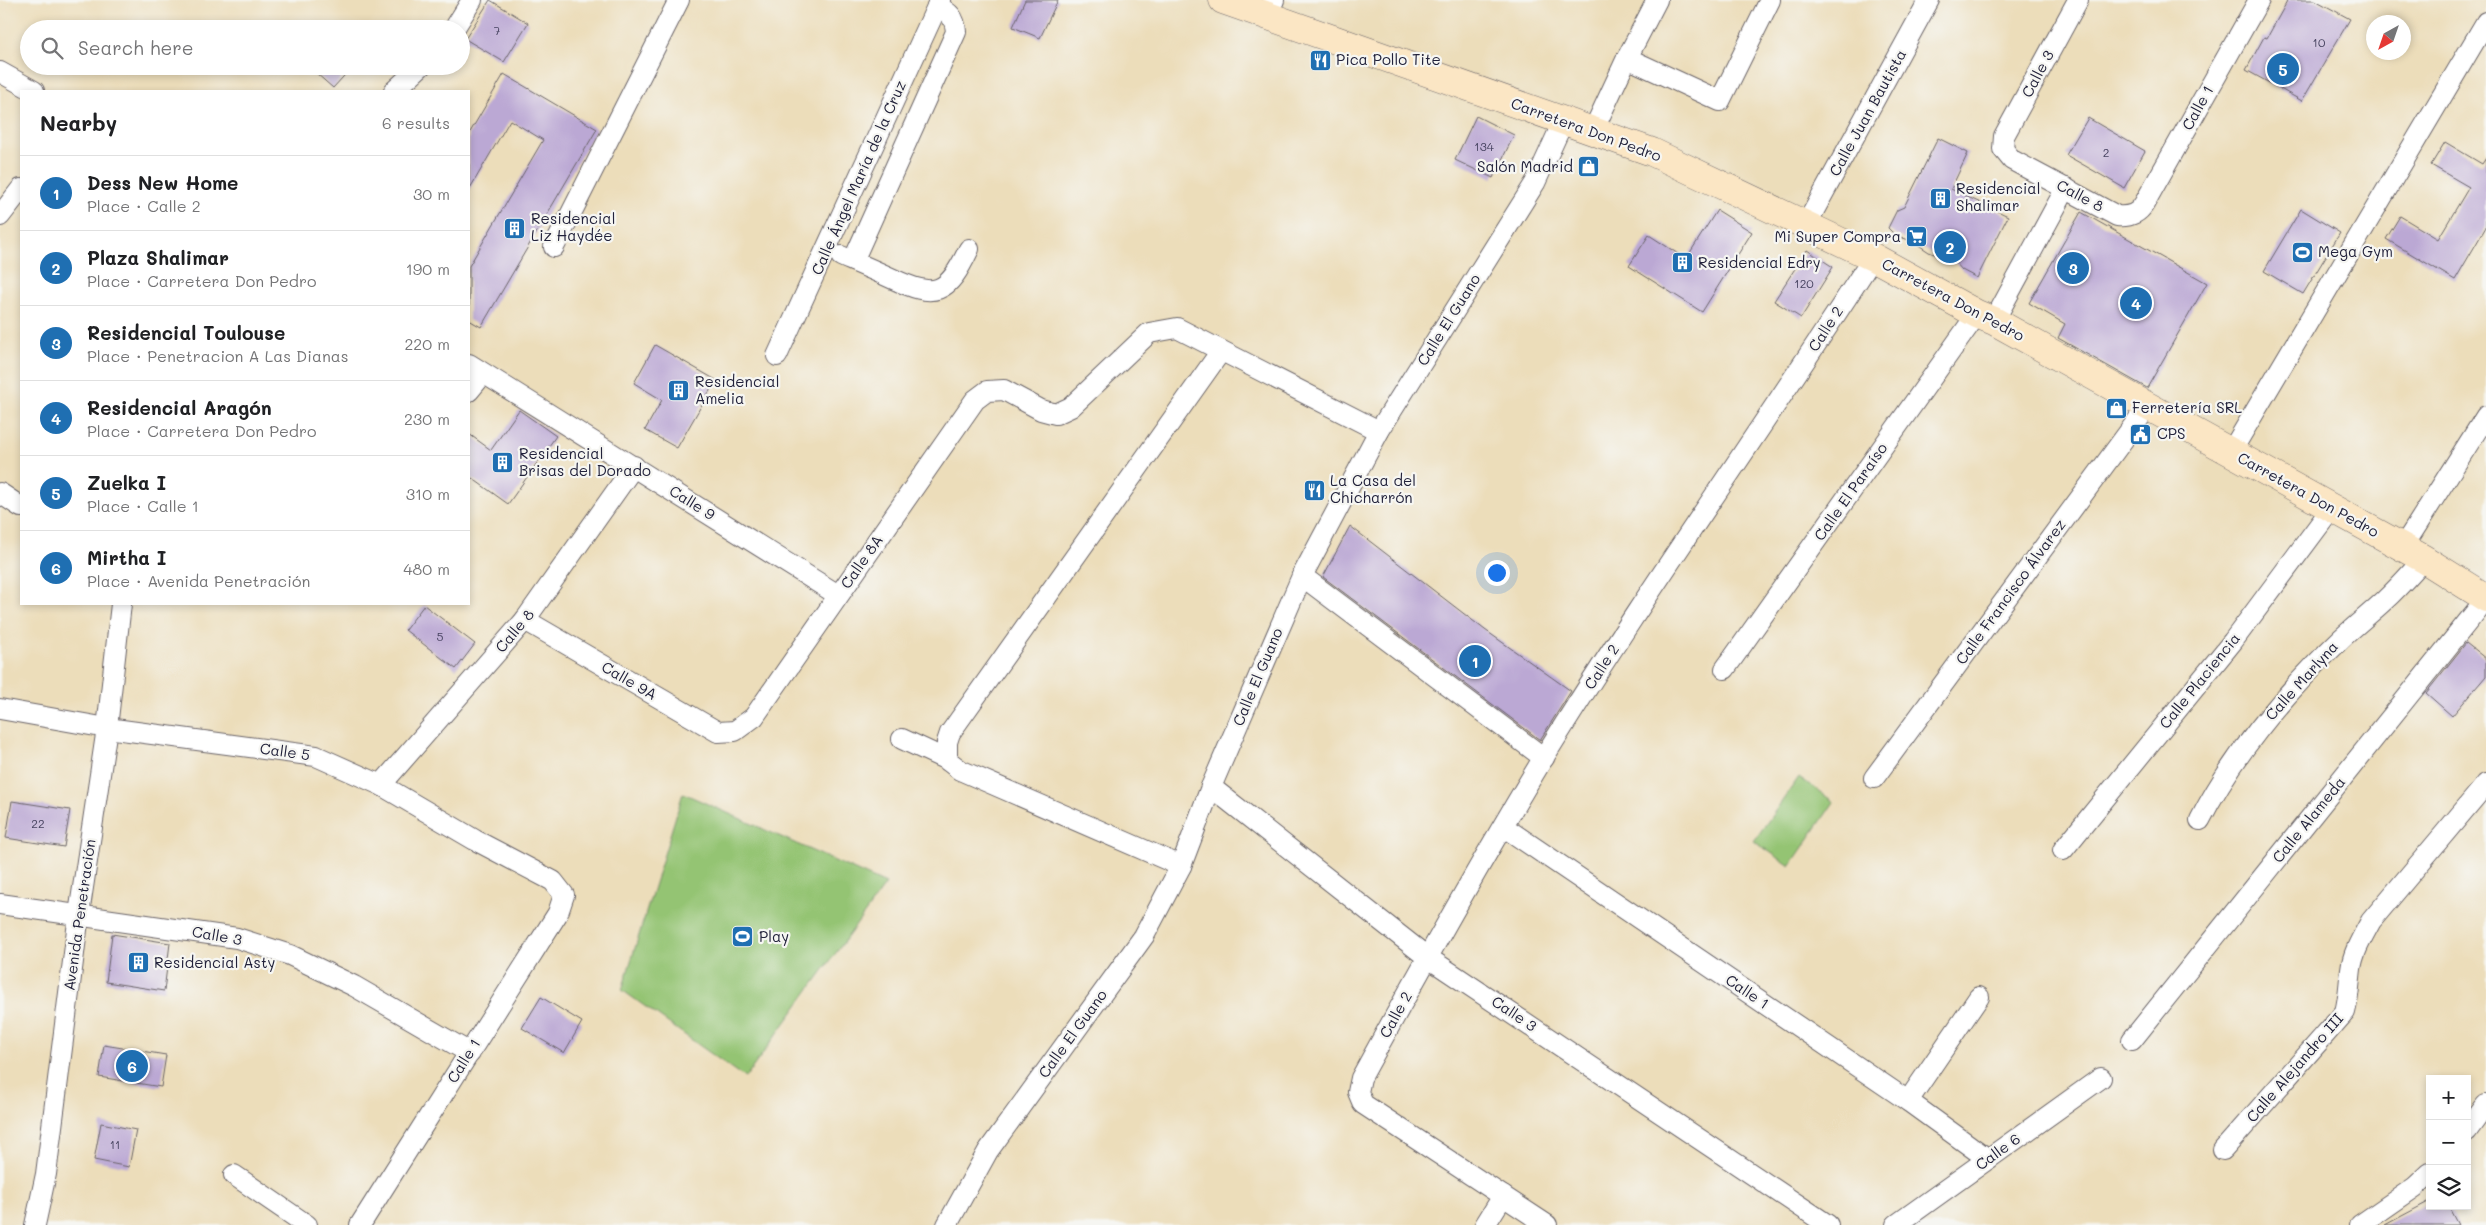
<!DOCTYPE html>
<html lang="en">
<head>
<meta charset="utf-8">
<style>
  :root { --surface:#fff; --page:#f2f2f2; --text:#202124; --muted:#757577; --line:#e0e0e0; --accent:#1f6fb2 }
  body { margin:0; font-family:Mali,sans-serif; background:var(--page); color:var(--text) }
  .controls { position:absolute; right:15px; bottom:15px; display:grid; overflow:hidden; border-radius:0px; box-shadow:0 2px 8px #0003 }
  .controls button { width:45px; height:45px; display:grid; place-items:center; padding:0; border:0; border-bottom:1px solid var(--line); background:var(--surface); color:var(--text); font:25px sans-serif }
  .compass { position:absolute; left:2366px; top:15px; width:45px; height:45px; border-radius:50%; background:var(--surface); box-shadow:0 2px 8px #0003; rotate:220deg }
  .you { position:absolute; left:1496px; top:572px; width:18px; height:18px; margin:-12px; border:4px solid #fff; border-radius:50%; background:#1a73e8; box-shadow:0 0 0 8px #1a73e833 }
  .badge { display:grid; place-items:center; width:32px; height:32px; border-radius:50%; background:var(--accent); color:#fff; font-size:16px; font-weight:700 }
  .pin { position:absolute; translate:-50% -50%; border:2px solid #fff; box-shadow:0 1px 5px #0006 }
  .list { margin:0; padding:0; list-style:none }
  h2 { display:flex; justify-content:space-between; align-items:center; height:65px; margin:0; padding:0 20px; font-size:21px }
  h2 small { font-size:16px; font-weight:400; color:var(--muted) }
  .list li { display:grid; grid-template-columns:32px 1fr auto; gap:15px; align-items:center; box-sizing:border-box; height:75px; padding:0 20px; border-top:1px solid var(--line) }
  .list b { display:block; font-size:19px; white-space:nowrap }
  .list p { margin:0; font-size:16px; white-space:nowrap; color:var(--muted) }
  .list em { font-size:16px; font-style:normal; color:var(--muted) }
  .icon { flex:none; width:28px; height:28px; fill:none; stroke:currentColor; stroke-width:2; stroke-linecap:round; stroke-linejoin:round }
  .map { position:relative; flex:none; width:2486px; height:1225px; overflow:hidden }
  .search { position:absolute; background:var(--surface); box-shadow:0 2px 8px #0003; left:20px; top:20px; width:450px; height:55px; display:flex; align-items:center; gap:12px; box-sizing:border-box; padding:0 18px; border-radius:28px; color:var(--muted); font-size:19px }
  .panel { position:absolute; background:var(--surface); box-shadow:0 2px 8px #0003; left:20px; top:90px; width:450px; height:515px; border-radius:0px }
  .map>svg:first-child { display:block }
  .park { fill:#94c473; stroke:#5b7357 }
  .building { fill:#bba8d4 }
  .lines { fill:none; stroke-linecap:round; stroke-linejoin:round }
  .street-casing { stroke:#696367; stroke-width:22 }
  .secondary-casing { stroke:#696367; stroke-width:29 }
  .street { stroke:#fff; stroke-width:20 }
  .secondary { stroke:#fbe6c4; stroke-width:28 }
  .labels { text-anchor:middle; stroke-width:4.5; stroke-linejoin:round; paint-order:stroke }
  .number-label { font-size:12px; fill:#484461 }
  .poi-label { font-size:15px; fill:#22223b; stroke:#f6f6f2; text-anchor:start }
  .street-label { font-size:15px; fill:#22223b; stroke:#f6f6f2 }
</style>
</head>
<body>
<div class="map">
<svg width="2486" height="1225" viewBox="0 0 2486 1225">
  <rect width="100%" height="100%" fill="#f6f6f2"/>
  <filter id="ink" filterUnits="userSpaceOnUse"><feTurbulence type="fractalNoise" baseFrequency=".02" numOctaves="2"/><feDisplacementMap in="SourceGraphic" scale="10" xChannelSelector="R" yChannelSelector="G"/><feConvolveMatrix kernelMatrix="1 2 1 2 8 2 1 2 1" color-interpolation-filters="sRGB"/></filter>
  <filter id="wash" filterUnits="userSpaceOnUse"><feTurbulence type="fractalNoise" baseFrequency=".0096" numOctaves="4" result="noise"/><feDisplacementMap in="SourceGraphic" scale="20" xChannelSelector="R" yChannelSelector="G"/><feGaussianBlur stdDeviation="1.12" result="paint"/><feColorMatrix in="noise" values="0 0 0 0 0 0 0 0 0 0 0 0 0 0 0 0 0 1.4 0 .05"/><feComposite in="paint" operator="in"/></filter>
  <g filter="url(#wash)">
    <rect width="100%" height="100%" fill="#ecddba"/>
    <!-- park -->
    <g class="park">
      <polygon points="1799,777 1834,802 1790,866 1754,841"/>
      <polygon points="683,793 886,884 745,1078 622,990"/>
    </g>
    <g id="blocks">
      <!-- building -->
      <g class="building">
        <polygon points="490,0 528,23 504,62 465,39"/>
        <polygon points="1025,0 1058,0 1040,38 1013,27"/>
        <polygon points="2288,0 2315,0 2350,19 2302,101 2246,70 2264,37 2267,38"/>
        <polygon points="308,66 353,66 333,88"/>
        <polygon points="504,74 597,129 481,327 469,320 469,266 543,140 510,120 469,190 469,134"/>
        <polygon points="1476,116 1514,135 1493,178 1455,160"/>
        <polygon points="2088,118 2145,151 2124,188 2066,155"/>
        <polygon points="1938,138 1968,153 1951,189 2008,216 1977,278 1962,270 1955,262 1929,252 1914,242 1895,235 1888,228 1897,210 1904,207"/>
        <polygon points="2445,142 2482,164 2486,158 2486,227 2455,280 2386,239 2400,216 2438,239 2469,187 2431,165"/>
        <polygon points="2301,209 2340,233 2303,294 2264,271"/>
        <polygon points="1717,210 1752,232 1702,312 1629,266 1649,235 1686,259"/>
        <polygon points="2081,212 2207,283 2147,388 2058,338 2065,324 2029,303"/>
        <polygon points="1807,250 1833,267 1801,318 1774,301"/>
        <polygon points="655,345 716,380 677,448 645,430 662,400 634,383"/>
        <polygon points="519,410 556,436 508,504 469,476 469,434 491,450"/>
        <polygon points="1350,526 1485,630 1571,691 1540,740 1323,577"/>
        <polygon points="424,605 475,644 456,669 405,630"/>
        <polygon points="2466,643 2486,659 2486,676 2452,716 2426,693"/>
        <polygon points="12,801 70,810 64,847 6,838"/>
        <polygon points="112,934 170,943 164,991 106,982"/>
        <polygon points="541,997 582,1022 564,1053 522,1028"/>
        <polygon points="104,1045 166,1055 161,1087 99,1077"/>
        <polygon points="101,1123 136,1130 129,1167 94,1160"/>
        <polygon points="2430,1201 2430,1206 2448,1206 2458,1225 2385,1225"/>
      </g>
    </g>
  </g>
  <g filter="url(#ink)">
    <use href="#blocks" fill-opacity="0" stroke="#696367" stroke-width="1"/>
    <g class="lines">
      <defs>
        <g id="street">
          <path d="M2078,0L2004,136L2003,149L2012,160L2117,216C2130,217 2138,214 2144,204L2259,0"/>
          <polyline points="1266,15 1274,0"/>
          <polyline points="454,29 472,0"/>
          <polyline points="1627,58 1720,101 1770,0"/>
          <polyline points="0,72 34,91"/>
          <polyline points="394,91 421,66"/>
          <polyline points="1593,131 1627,58 1657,0"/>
          <polyline points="0,216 21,189"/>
          <polyline points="1806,225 1929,0"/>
          <polyline points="554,247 679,0"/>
          <path d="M841,256C857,263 874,270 891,278C936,299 947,295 969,249"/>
          <path d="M853,261L956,32C955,17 949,12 937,6"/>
          <polyline points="1994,321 2066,188"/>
          <polyline points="777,356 940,0"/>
          <polyline points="469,364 838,595"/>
          <polyline points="469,391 483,374"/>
          <polyline points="2231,452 2486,22"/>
          <polyline points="0,493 21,507"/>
          <polyline points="2403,547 2486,416"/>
          <polyline points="1302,576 1544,758"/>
          <polyline points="525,620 718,732 735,731 754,717 975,400 987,391 1004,390 1041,410 1056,414 1071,407 1149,333 1177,328 1379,431"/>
          <polyline points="1725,669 1977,314"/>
          <polyline points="0,709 107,728 316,756 381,785 475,840 553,881 564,895 558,913 360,1225"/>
          <polyline points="902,739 947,760 960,770 1181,866"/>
          <polyline points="947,760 947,742 950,733 1221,351"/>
          <polyline points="1874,778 2148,406"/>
          <polyline points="381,785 525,620 634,466"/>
          <polyline points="1211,787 1427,957 1828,1225"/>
          <path d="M2200,820C2235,751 2287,691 2342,638C2356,625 2371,613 2385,600C2399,587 2411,573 2424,559"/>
          <polyline points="1504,827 1908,1101 1988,1159"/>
          <polyline points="2063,850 2233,641 2332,508"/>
          <polyline points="0,904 237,938 290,955 354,986 470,1053"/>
          <polyline points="2132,1040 2486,599"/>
          <polyline points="1908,1101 1979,997"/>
          <polyline points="2467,1131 2486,1105"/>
          <path d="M2223,1150L2345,1012C2349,997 2349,984 2351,969C2353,952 2363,936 2371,921L2486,784"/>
          <polyline points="234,1175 307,1225"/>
          <polyline points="35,1225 46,1174 79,914 107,728 121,604"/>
          <polyline points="947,1225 988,1151 1144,936 1181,866 1211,787 1302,576 1379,431 1535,183 1563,122"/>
          <polyline points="1485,1225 1503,1196"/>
          <path d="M1547,1225L1363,1104L1358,1092L1361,1078C1420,970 1480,862 1544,757C1649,587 1765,425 1873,257"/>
          <polyline points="1896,1225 2101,1078"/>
          <polyline points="2360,1225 2415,1187 2430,1173"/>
        </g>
        <polyline id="secondary" points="1223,0 1652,152 1873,257 1977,314 1994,321 2424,559 2486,598"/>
      </defs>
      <!-- street casing -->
      <use href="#street" class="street-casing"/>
      <!-- secondary casing -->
      <use href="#secondary" class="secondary-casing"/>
      <!-- street -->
      <use href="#street" class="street"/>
      <!-- secondary -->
      <use href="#secondary" class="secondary"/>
    </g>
  </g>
  <!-- icons -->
  <defs>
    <symbol id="restaurant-square" viewBox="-11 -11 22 22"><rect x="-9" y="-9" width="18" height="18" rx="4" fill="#1f6fb2" stroke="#f6f6f2"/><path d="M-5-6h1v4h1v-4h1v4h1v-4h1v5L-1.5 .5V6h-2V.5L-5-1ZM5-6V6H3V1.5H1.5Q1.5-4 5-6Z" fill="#fff"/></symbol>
    <symbol id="shop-square" viewBox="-11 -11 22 22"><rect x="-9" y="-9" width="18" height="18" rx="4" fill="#1f6fb2" stroke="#f6f6f2"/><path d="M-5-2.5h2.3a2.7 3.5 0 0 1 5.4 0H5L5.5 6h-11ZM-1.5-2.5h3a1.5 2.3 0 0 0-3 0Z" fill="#fff"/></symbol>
    <symbol id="building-square" viewBox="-11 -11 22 22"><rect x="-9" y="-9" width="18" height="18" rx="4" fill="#1f6fb2" stroke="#f6f6f2"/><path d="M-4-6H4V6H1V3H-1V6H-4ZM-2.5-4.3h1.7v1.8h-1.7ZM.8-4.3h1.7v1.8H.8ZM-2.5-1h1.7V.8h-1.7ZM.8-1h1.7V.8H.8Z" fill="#fff"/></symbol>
    <symbol id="supermarket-square" viewBox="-11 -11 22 22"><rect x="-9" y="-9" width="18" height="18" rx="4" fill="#1f6fb2" stroke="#f6f6f2"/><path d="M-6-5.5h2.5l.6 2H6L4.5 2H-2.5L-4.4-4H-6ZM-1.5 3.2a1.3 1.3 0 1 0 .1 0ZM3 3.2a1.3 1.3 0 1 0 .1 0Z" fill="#fff"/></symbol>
    <symbol id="stadium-square" viewBox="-11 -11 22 22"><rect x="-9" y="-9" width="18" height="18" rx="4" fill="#1f6fb2" stroke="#f6f6f2"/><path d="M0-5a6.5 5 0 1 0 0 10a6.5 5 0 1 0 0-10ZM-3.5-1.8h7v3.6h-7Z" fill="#fff"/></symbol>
    <symbol id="civic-square" viewBox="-11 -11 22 22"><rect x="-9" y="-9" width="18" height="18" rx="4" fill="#1f6fb2" stroke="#f6f6f2"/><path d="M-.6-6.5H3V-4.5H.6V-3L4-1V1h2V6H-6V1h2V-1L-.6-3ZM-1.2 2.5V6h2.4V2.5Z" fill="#fff"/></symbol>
  </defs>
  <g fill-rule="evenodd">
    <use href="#restaurant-square" x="1308" y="48" width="25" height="25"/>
    <use href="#shop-square" x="1576" y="154" width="25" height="25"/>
    <use href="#building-square" x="1928" y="186" width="25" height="25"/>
    <use href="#building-square" x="502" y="216" width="25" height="25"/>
    <use href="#supermarket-square" x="1904" y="224" width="25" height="25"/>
    <use href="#stadium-square" x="2290" y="240" width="25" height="25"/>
    <use href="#building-square" x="1670" y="250" width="25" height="25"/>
    <use href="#building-square" x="666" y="378" width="25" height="25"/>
    <use href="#shop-square" x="2104" y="396" width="25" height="25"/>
    <use href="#civic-square" x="2128" y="422" width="25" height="25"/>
    <use href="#building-square" x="490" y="450" width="25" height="25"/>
    <use href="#restaurant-square" x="1302" y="478" width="25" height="25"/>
    <use href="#stadium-square" x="730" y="924" width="25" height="25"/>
    <use href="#building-square" x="126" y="950" width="25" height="25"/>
  </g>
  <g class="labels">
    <!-- number labels -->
    <g class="number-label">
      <text x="497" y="35">7</text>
      <text x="2319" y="47">10</text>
      <text x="1484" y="151">134</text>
      <text x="2106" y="157">2</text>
      <text x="1804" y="288">120</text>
      <text x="440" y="641">5</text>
      <text x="38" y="828">22</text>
      <text x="115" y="1149">11</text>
    </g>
    <!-- poi labels -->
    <g class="poi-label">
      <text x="1336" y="65">Pica Pollo Tite</text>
      <text x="1573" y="172" text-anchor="end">Salón Madrid</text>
      <text x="1956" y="194">Residencial<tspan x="1956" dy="17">Shalimar</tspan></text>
      <text x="531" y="224">Residencial<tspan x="531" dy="17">Liz Haydée</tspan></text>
      <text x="1901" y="242" text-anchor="end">Mi Super Compra</text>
      <text x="2318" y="257">Mega Gym</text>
      <text x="1698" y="268">Residencial Edry</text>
      <text x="695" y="387">Residencial<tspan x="695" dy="17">Amelia</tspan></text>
      <text x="2132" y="413">Ferretería SRL</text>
      <text x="2157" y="439">CPS</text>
      <text x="519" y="459">Residencial<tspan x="519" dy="17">Brisas del Dorado</tspan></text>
      <text x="1330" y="486">La Casa del<tspan x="1330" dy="17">Chicharrón</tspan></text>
      <text x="759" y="942">Play</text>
      <text x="154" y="968">Residencial Asty</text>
    </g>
    <!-- street labels -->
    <g class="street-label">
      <text transform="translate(2038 74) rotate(-62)" y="5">Calle 3</text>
      <text transform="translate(2198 108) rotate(-61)" y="5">Calle 1</text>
      <text transform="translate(1868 113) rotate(-61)" y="5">Calle Juan Bautista</text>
      <text transform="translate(1586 130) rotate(20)" y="5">Carretera Don Pedro</text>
      <text transform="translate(859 178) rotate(-66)" y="5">Calle Ángel María de la Cruz</text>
      <text transform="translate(2080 196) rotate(28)" y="5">Calle 8</text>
      <text transform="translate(1953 300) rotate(28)" y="5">Carretera Don Pedro</text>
      <text transform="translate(1449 320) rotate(-58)" y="5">Calle El Guano</text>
      <text transform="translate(1826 329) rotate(-57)" y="5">Calle 2</text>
      <text transform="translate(1851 492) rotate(-55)" y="5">Calle El Paraíso</text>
      <text transform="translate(2308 495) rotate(29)" y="5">Carretera Don Pedro</text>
      <text transform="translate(692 503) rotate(32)" y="5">Calle 9</text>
      <text transform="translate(862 562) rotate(-55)" y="5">Calle 8A</text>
      <text transform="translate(2011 592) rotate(-54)" y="5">Calle Francisco Álvarez</text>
      <text transform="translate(515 631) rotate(-50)" y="5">Calle 8</text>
      <text transform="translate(1602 667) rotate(-57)" y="5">Calle 2</text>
      <text transform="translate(1258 677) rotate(-67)" y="5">Calle El Guano</text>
      <text transform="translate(629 681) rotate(30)" y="5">Calle 9A</text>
      <text transform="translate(2200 681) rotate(-51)" y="5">Calle Placiencia</text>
      <text transform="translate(2302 681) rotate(-48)" y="5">Calle Marlyna</text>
      <text transform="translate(285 752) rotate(8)" y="5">Calle 5</text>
      <text transform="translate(2309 820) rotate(-51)" y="5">Calle Alameda</text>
      <text transform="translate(80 915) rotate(-82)" y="5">Avenida Penetración</text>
      <text transform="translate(217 936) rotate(10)" y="5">Calle 3</text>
      <text transform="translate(1747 992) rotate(34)" y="5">Calle 1</text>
      <text transform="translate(1514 1014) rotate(34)" y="5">Calle 3</text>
      <text transform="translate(1396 1015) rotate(-61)" y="5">Calle 2</text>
      <text transform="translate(1073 1034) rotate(-54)" y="5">Calle El Guano</text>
      <text transform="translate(464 1061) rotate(-58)" y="5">Calle 1</text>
      <text transform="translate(2295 1068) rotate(-49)" y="5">Calle Alejandro III</text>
      <text transform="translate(1998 1152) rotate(-36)" y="5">Calle 6</text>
    </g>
  </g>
</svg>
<div class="controls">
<button>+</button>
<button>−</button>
<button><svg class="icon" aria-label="layers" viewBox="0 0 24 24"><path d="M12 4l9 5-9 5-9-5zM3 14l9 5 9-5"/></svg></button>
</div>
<svg class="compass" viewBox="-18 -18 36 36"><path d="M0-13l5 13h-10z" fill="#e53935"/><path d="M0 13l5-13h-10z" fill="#757577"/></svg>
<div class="you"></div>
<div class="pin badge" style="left:1475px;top:661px">1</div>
<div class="pin badge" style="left:1950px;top:247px">2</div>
<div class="pin badge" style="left:2073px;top:268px">3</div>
<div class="pin badge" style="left:2136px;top:303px">4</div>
<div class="pin badge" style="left:2283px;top:69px">5</div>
<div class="pin badge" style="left:132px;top:1066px">6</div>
<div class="search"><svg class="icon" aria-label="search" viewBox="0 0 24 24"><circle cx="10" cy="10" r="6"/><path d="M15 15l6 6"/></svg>Search here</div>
<section class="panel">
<h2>Nearby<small>6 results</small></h2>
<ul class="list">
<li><span class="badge">1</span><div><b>Dess New Home</b><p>Place · Calle 2</p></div><em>30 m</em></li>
<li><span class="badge">2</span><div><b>Plaza Shalimar</b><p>Place · Carretera Don Pedro</p></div><em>190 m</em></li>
<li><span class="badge">3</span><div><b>Residencial Toulouse</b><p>Place · Penetracion A Las Dianas</p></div><em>220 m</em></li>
<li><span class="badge">4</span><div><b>Residencial Aragón</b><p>Place · Carretera Don Pedro</p></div><em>230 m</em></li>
<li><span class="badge">5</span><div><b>Zuelka I</b><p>Place · Calle 1</p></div><em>310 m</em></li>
<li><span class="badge">6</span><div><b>Mirtha I</b><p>Place · Avenida Penetración</p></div><em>480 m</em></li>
</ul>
</section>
</div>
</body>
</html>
